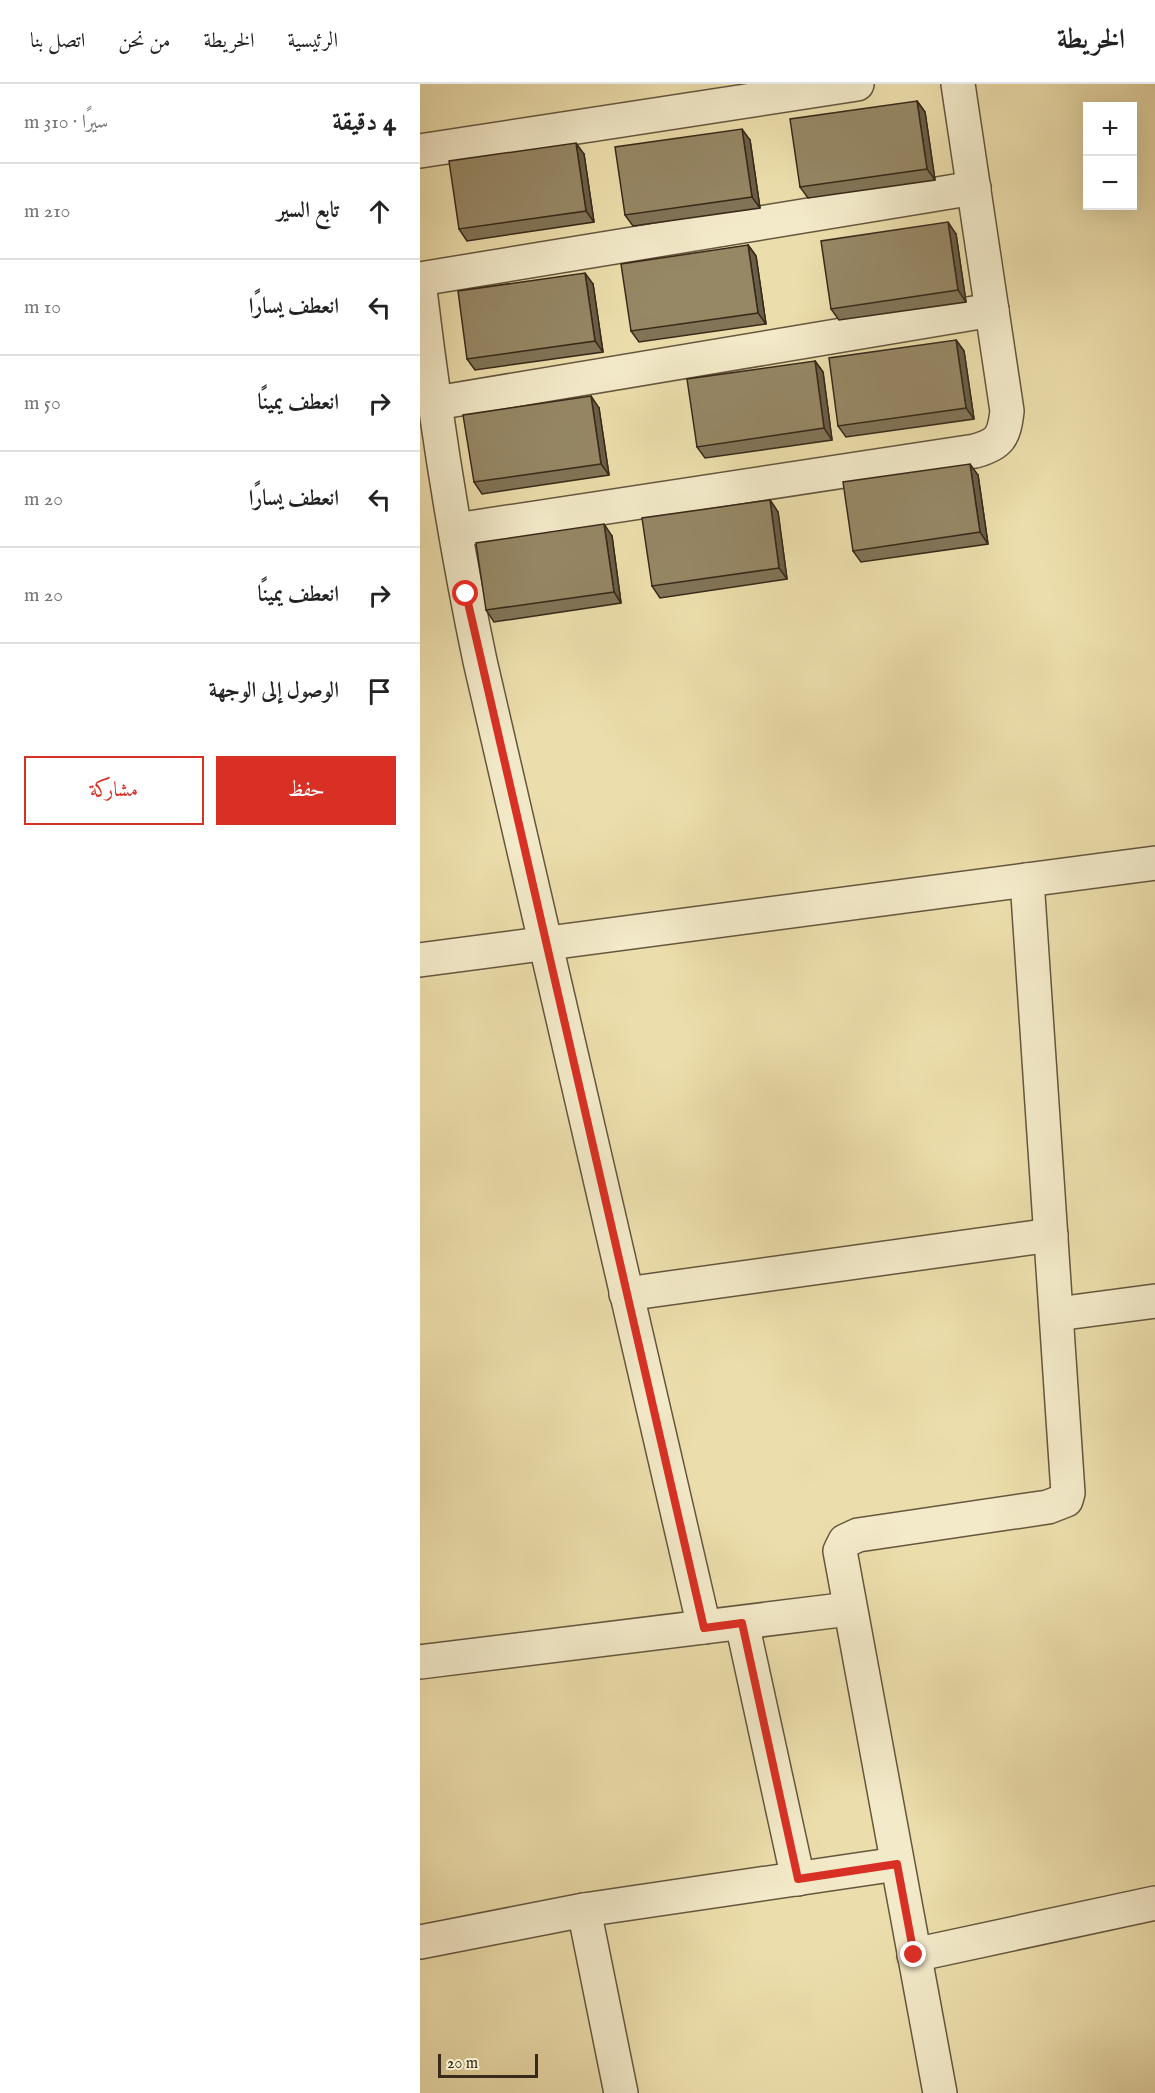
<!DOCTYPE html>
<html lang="ar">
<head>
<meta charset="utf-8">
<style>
  :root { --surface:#fff; --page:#f2f2f2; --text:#222; --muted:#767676; --line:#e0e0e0; --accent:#d93025 }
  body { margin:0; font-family:"IM FELL English",Amiri,serif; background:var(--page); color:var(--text); direction:rtl }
  .controls { position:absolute; right:18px; top:18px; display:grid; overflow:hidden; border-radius:0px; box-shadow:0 6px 24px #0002 }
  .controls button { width:54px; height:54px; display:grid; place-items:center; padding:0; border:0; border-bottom:2px solid var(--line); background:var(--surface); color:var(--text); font:30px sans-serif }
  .scale { position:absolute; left:18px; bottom:15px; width:100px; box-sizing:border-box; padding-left:6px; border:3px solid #382919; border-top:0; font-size:16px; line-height:21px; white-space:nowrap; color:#382919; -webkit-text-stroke:4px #f3eac9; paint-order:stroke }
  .stop { position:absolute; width:18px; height:18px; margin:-14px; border:4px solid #d93025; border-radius:50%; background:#fff }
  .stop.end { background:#d93025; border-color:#fff; box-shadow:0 2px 6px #0008 }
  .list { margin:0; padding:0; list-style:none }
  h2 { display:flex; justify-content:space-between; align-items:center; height:78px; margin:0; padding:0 24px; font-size:26px }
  h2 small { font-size:20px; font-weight:400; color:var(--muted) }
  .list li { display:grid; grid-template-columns:39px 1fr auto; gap:18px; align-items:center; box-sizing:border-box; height:96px; padding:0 24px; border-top:2px solid var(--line) }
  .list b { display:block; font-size:22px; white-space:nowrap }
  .list em { font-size:20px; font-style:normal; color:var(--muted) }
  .actions { display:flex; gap:12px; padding:18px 24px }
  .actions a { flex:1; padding:14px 0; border:2px solid var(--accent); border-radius:0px; text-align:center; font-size:21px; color:var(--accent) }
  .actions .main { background:var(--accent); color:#fff }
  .icon { flex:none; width:33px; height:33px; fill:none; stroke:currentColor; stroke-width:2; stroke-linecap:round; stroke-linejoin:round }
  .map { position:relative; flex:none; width:735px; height:2009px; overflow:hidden; direction:ltr }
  header { display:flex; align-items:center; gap:36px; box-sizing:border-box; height:84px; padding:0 30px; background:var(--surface); border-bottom:2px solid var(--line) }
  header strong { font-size:28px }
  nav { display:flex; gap:33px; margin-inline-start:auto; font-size:21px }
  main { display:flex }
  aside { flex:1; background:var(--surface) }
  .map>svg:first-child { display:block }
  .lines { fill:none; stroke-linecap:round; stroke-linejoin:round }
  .minor-casing { stroke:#65563e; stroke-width:36 }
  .minor { stroke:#f3eac9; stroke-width:33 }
  .wall { fill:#817457; stroke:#382919; stroke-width:1.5 }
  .shaded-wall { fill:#695e47; stroke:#382919; stroke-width:1.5 }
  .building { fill:#968765; stroke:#382919; stroke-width:1.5 }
  .route { stroke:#d93025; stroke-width:8 }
</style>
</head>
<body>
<header>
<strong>الخريطة</strong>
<nav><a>الرئيسية</a><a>الخريطة</a><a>من نحن</a><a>اتصل بنا</a></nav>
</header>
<main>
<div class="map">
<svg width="735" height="2009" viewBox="0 0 735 2009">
  <rect width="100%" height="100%" fill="#ecdeac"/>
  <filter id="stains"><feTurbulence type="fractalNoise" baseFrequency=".00333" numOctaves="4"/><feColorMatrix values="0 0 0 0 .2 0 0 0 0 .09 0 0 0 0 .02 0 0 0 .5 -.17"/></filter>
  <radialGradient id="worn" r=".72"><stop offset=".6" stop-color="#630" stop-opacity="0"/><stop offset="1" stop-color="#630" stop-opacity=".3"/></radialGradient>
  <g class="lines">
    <defs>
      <g id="minor">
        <polyline points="0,67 437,0"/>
        <polyline points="0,195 554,104"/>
        <path d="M0,206C15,330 34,454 60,577L284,1543"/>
        <polyline points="16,319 572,226"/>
        <path d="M36,446L555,367C580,360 584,353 587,327L538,0"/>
        <polyline points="0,876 735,779"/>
        <polyline points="206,1210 631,1151"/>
        <polyline points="637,1230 735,1217"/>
        <polyline points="322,1539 378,1795"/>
        <polyline points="0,1578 429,1525"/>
        <polyline points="164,1826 201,2009"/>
        <polyline points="0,1858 164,1826 477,1780"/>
        <polyline points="494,1871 735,1819"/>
        <polyline points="520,2009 420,1467 425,1457 438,1451 628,1423 646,1416 648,1409 607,796"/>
      </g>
    </defs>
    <!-- minor casing -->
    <use href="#minor" class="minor-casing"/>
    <!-- minor -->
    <use href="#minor" class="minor"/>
  </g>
  <!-- wall -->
  <g class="wall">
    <polygon points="497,17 505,28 515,96 388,114 380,103"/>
    <polygon points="330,56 340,124 213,142 205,131"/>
    <polygon points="164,70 174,138 47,157 39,145"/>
    <polygon points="536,150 546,218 419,236 411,225"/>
    <polygon points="328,161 336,172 346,240 219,258 211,247"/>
    <polygon points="173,200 183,268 55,286 47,275"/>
    <polygon points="536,256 544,267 554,335 426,353 418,342"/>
    <polygon points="395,277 403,288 412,356 285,374 277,363"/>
    <polygon points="179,324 189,391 62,410 54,398"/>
    <polygon points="558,391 568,460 441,478 433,467"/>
    <polygon points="350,416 358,428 367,495 240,514 232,502"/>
    <polygon points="192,452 201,519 74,538 66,526"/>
  </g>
  <!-- shaded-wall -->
  <g class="shaded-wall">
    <polygon points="497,17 505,28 515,96 507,85"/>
    <polygon points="322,45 330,56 340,124 332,113"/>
    <polygon points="156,59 164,70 174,138 166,127"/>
    <polygon points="528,138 536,150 546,218 538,206"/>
    <polygon points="328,161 336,172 346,240 338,229"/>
    <polygon points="165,189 173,200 183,268 175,257"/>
    <polygon points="536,256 544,267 554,335 546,324"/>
    <polygon points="395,277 403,288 412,356 404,344"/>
    <polygon points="171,312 179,324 189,391 181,380"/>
    <polygon points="550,380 558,391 568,460 560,448"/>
    <polygon points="350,416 358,428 367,495 359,484"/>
    <polygon points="184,440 192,452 201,519 194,508"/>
  </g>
  <!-- building -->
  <g class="building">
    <polygon points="497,17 507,85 380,103 370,35"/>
    <polygon points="322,45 332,113 205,131 195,63"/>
    <polygon points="156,59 166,127 39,145 29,77"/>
    <polygon points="528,138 538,206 411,225 401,157"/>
    <polygon points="328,161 338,229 211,247 201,180"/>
    <polygon points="165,189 175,257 47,275 38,207"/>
    <polygon points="536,256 546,324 418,342 409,274"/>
    <polygon points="395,277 404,344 277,363 267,295"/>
    <polygon points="171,312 181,380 54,398 43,331"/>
    <polygon points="550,380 560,448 433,467 423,398"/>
    <polygon points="350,416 359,484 232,502 222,434"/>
    <polygon points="184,440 194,508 66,526 56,459"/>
  </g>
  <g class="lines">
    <!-- route -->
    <polyline class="route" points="46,510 284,1544 322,1539 378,1795 477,1780 494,1871"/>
  </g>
  <rect width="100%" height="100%" filter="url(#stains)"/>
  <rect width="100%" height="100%" fill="url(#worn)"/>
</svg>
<div class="controls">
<button>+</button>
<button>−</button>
</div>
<div class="scale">20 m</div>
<div class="stop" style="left:46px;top:510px"></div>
<div class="stop end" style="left:494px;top:1871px"></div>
</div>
<aside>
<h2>4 دقيقة<small>سيرًا · 310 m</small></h2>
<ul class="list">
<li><svg class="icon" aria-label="ahead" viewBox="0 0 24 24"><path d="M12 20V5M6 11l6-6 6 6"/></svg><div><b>تابع السير</b></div><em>210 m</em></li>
<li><svg class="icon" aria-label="left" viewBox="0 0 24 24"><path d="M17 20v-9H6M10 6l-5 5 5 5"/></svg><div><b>انعطف يسارًا</b></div><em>10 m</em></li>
<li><svg class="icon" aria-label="right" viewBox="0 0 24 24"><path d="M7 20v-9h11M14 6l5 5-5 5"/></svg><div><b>انعطف يمينًا</b></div><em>50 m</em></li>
<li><svg class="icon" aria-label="left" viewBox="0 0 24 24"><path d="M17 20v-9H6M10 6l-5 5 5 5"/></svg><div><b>انعطف يسارًا</b></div><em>20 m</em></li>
<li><svg class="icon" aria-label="right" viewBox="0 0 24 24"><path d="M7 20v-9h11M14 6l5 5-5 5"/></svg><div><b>انعطف يمينًا</b></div><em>20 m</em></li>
<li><svg class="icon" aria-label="arrive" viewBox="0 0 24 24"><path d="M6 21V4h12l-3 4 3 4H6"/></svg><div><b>الوصول إلى الوجهة</b></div></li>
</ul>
<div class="actions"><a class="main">حفظ</a><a>مشاركة</a></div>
</aside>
</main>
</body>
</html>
